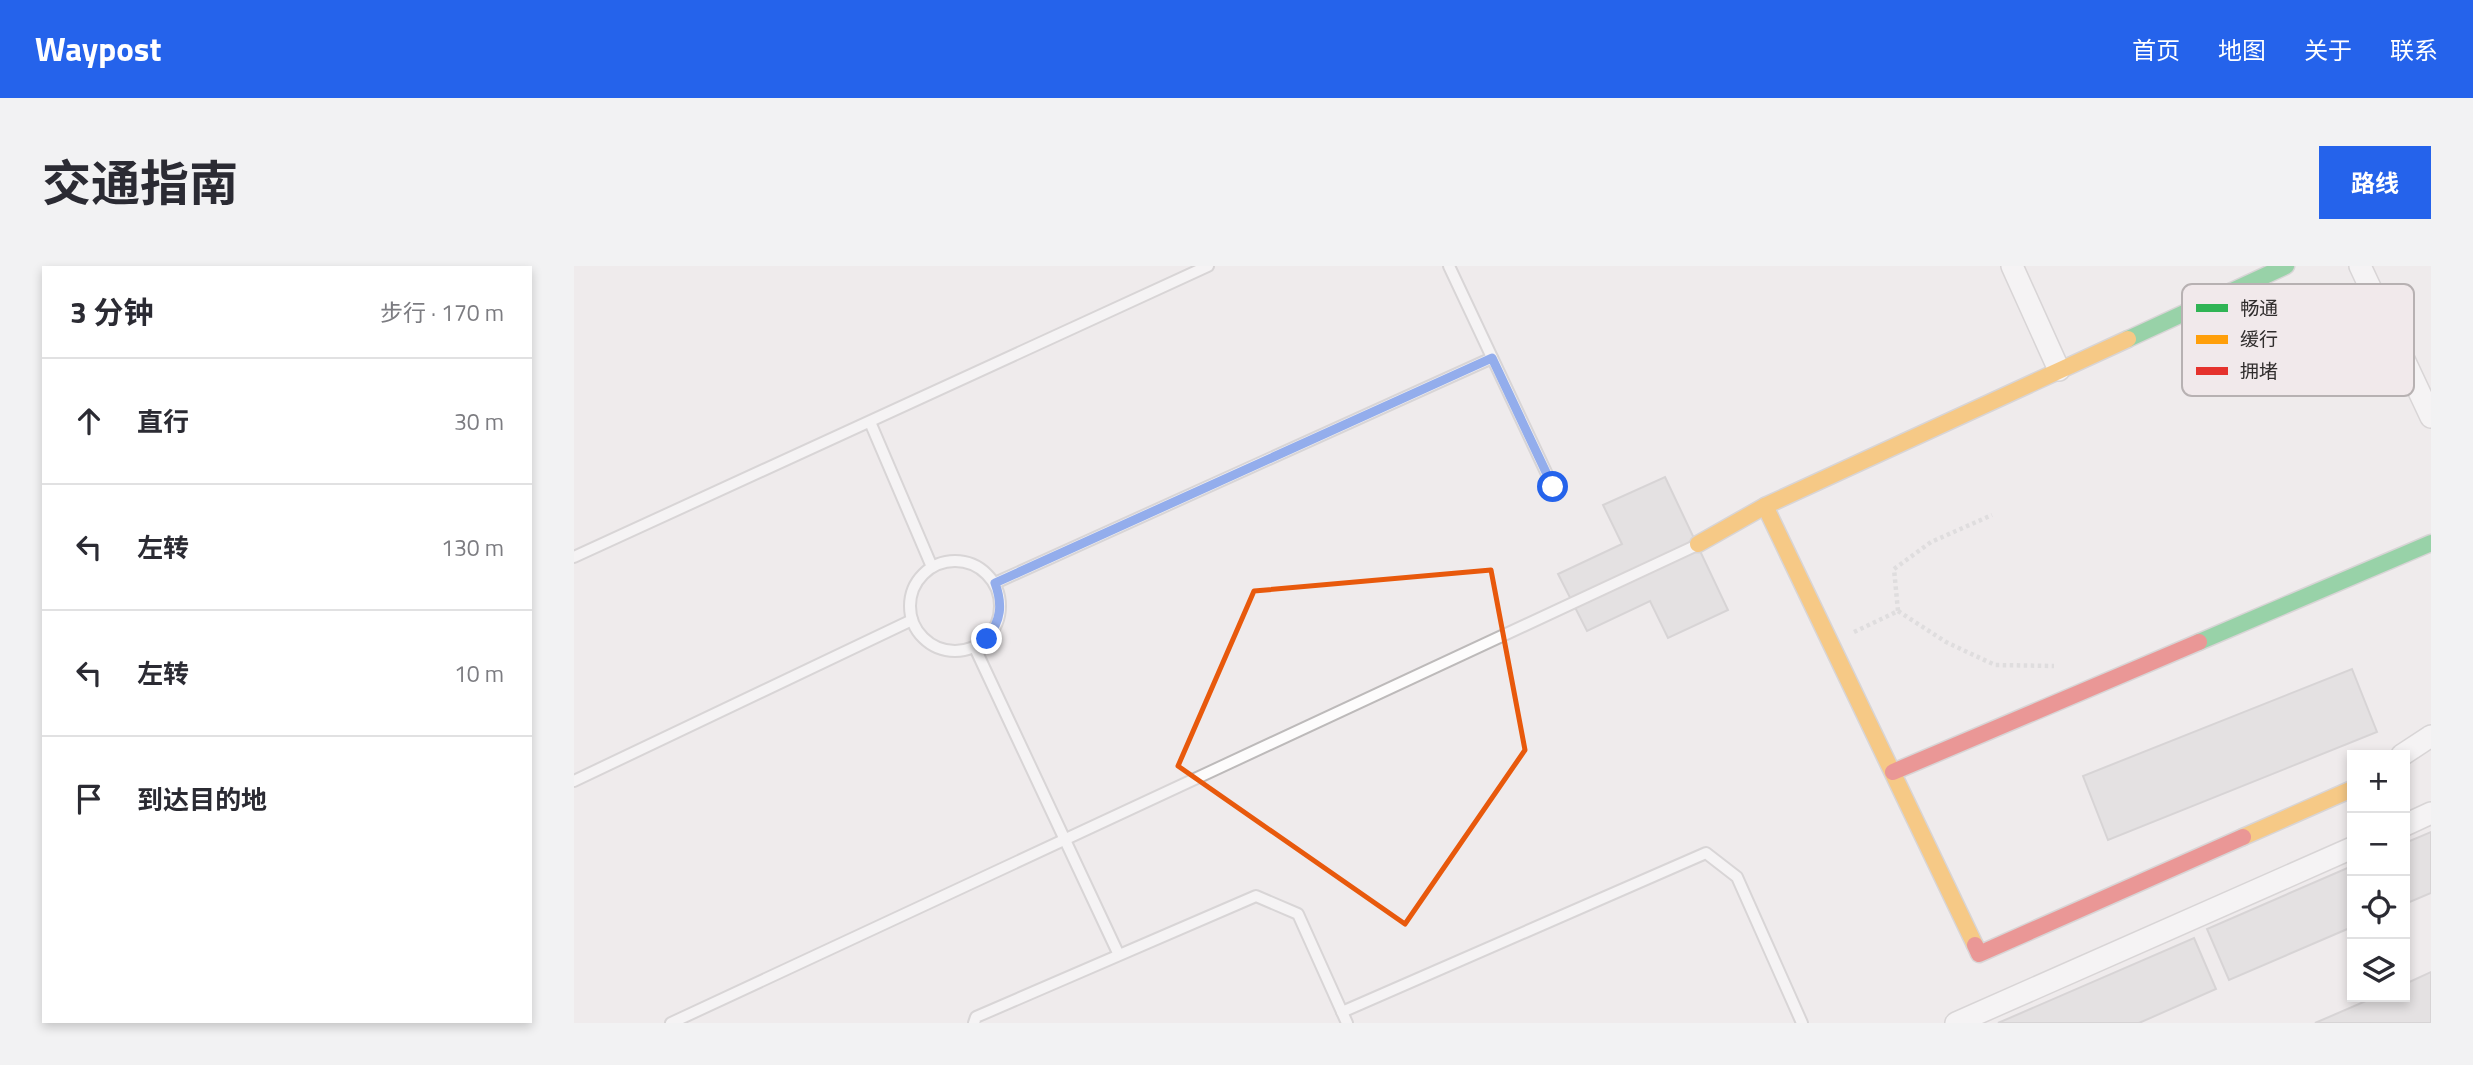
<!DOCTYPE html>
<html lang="zh">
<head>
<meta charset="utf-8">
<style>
  :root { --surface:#fff; --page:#f2f2f3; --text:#2b2b33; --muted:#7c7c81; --line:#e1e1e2; --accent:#2563eb }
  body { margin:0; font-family:"Titillium Web","Noto Sans SC",sans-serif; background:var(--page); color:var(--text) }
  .controls { position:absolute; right:21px; bottom:21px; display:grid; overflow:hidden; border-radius:0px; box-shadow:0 4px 10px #0003 }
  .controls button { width:63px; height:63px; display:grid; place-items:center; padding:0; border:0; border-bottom:2px solid var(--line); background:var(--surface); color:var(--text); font:35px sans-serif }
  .stop { position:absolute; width:21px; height:21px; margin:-16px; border:5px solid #2563eb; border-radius:50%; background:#fff }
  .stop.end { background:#2563eb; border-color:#fff; box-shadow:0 2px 7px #0008 }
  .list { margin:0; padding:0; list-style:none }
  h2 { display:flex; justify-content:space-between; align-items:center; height:91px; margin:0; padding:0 28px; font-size:30px }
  h2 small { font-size:23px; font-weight:400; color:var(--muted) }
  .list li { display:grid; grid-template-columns:46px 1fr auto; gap:21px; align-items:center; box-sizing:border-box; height:126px; padding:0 28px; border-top:2px solid var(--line) }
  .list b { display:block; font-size:26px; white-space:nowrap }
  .list em { font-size:23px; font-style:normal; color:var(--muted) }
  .icon { flex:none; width:38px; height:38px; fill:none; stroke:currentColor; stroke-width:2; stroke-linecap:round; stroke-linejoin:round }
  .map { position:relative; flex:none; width:1857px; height:757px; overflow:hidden; border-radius:0px }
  header { display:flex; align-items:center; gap:42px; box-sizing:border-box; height:98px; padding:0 35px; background:var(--accent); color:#fff }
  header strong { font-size:33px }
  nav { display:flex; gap:38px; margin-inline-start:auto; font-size:24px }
  .intro { display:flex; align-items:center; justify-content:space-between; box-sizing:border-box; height:168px; padding:0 42px }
  h1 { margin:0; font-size:49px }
  .button { padding:18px 32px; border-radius:0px; background:var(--accent); color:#fff; font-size:24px; font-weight:700 }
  main { display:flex; gap:42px; padding:0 42px }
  aside { flex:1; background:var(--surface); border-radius:0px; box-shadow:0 4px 10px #0003 }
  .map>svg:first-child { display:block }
  .building { fill:#d7d4d4; stroke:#bbb8b9; stroke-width:2 }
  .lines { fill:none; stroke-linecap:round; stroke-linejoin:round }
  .lane-casing { stroke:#bdbaba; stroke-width:14 }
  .street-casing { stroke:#bdbaba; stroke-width:24 }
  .fast-casing { stroke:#bdbaba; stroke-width:19 }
  .slow-casing { stroke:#bdbaba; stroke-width:19 }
  .jam-casing { stroke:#bdbaba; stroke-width:19 }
  .path { stroke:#ccc; stroke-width:4.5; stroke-dasharray:3.5 3.5; stroke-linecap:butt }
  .lane { stroke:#fdfcfc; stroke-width:10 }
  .street { stroke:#fdfcfc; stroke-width:21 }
  .fast { stroke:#30b455; stroke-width:16 }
  .slow { stroke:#ff9f0a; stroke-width:16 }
  .jam { stroke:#e5322d; stroke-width:16 }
  .route { stroke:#2563eb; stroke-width:9 }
  .marked { fill:none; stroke:#e8590c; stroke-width:5; stroke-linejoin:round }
  .key { fill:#f1e9eb; stroke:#b7b1b2; stroke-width:2 }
  .key-label { font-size:19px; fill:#302d2d }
</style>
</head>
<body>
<header>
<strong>Waypost</strong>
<nav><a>首页</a><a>地图</a><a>关于</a><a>联系</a></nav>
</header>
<div class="intro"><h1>交通指南</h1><a class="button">路线</a></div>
<main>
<aside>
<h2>3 分钟<small>步行 · 170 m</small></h2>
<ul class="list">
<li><svg class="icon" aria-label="ahead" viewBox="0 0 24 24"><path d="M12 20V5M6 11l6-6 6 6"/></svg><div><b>直行</b></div><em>30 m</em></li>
<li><svg class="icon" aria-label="left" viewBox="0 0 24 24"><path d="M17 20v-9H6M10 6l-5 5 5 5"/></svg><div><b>左转</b></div><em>130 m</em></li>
<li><svg class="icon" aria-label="left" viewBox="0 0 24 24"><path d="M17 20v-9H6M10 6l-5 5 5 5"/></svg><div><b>左转</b></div><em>10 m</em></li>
<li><svg class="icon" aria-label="arrive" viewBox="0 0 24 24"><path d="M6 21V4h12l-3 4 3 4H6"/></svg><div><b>到达目的地</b></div></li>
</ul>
</aside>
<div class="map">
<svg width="1857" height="757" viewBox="0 0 1857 757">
  <rect width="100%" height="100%" fill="#efebec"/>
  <!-- building -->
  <g class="building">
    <polygon points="1091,211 1154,344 1094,372 1076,335 1013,365 984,308 1048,278 1029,239"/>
    <polygon points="1778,403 1803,466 1534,574 1509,510"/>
    <polygon points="1857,566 1857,627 1831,638 1831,577"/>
    <polygon points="1778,600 1778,661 1655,714 1633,663"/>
    <polygon points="1620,672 1642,723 1565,757 1424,757"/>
    <polygon points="1857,706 1857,757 1741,757 1801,731 1831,731 1831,718"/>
  </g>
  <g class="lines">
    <defs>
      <g id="lane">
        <polyline points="875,0 979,221"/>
        <polyline points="296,156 358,301"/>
        <polyline points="0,291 634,0"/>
        <circle cx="381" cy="340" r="45"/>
        <polyline points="421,317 918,92"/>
        <polyline points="401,382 544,687"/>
        <polyline points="0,515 338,354"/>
        <polyline points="768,746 1132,587 1163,611 1228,757"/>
        <polyline points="97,757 1121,280"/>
        <polyline points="400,757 402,751 682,630 724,648 773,757"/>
      </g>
      <g id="street">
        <polyline points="1438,0 1485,104"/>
        <polyline points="1786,0 1857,151"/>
        <polyline points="1828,489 1857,470"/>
        <polyline points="1831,559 1857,547"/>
        <polyline points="1382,757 1778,582"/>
      </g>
      <g id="fast">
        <polyline points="1554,73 1712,0"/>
        <polyline points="1625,376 1857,277"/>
      </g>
      <g id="slow">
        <polyline points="1191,240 1401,679"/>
        <polyline points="1124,278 1191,240 1554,73"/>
        <polyline points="1669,571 1778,523"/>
      </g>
      <g id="jam">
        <polyline points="1319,506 1625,376"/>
        <polyline points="1401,679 1405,688 1669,571"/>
      </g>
    </defs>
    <!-- lane casing -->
    <use href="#lane" class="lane-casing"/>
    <!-- street casing -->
    <use href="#street" class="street-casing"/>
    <!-- fast casing -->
    <use href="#fast" class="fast-casing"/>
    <!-- slow casing -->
    <use href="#slow" class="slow-casing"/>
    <!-- jam casing -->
    <use href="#jam" class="jam-casing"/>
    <!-- path -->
    <g class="path">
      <polyline points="1324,345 1372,376 1421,399 1480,400"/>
      <polyline points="1280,366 1324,345 1320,303 1357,276 1418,249"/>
    </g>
    <!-- lane -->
    <use href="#lane" class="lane"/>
    <!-- street -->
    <use href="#street" class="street"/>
    <!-- fast -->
    <use href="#fast" class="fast"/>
    <!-- slow -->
    <use href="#slow" class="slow"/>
    <!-- jam -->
    <use href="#jam" class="jam"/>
  </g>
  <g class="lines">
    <!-- route -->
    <path class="route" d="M413,373C427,354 429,339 421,317L918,92L979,221"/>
  </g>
  <!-- marked area -->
  <path d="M0 0H1857V757H0ZM917,304L951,484L831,658L604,500L680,325Z" fill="#efebec" fill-opacity=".55" fill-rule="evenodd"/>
  <path class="marked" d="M917,304L951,484L831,658L604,500L680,325Z"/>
  <!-- legend -->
  <rect x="1608" y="18" width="232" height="112" rx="10" class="key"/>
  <rect x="1622" y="38" width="32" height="8" fill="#30b455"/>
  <rect x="1622" y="69" width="32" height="9" fill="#ff9f0a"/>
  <rect x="1622" y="101" width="32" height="8" fill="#e5322d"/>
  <g class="key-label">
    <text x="1666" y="49">畅通</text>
    <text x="1666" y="80">缓行</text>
    <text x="1666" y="112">拥堵</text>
  </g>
</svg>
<div class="controls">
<button>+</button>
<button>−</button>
<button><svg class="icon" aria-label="locate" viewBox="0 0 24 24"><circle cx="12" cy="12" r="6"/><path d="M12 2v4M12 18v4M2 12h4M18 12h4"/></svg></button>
<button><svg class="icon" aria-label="layers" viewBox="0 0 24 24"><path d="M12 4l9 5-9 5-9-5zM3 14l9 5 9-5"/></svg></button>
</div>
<div class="stop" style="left:979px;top:221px"></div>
<div class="stop end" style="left:413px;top:373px"></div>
</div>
</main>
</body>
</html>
